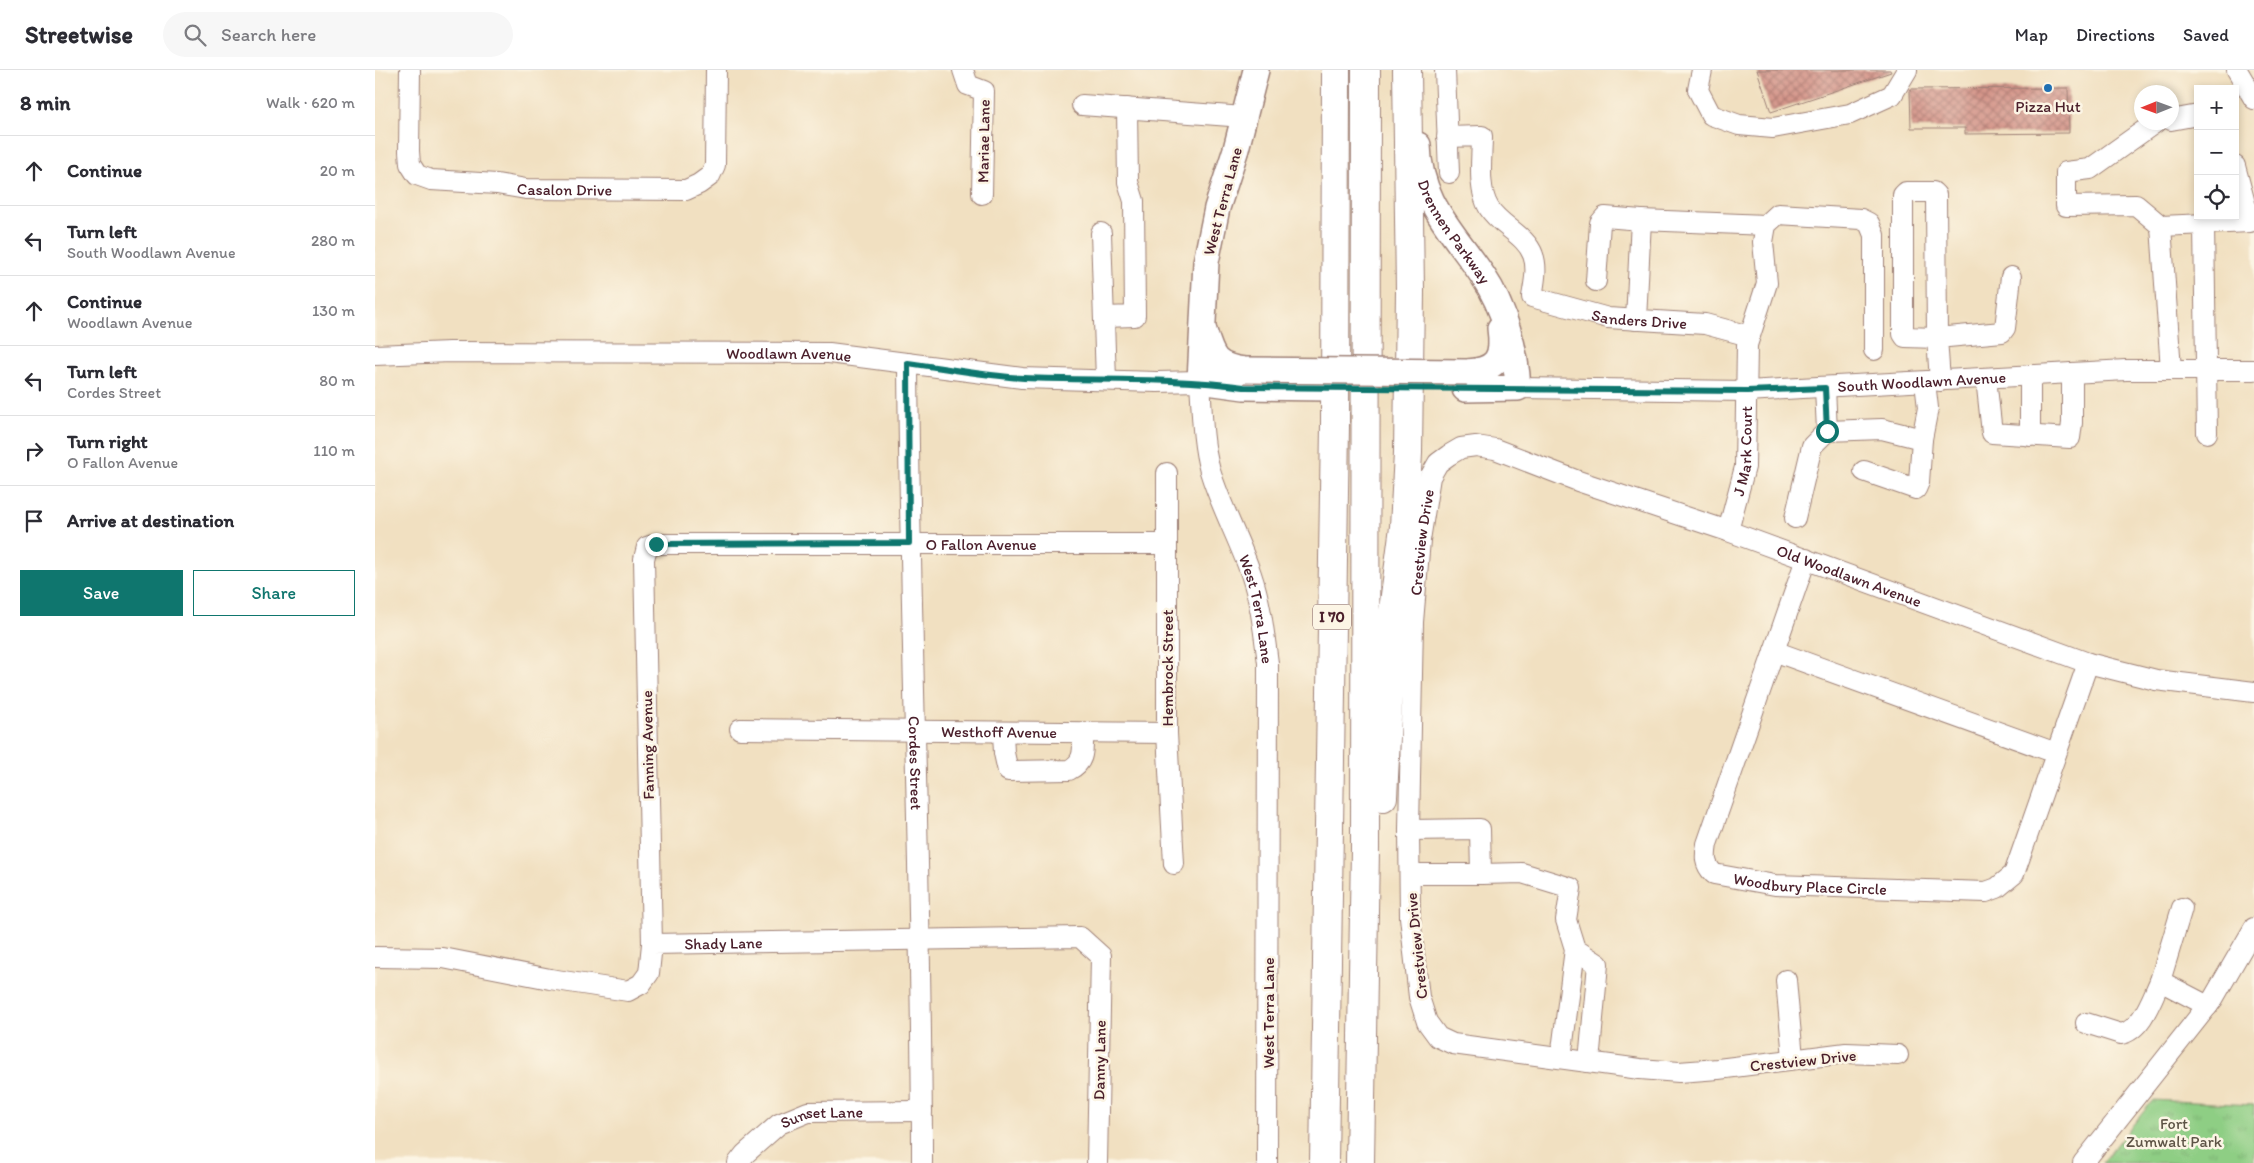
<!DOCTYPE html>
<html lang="en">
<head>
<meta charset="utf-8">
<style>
  :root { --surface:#fff; --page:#f7f7f7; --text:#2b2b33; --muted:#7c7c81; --line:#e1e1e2; --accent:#0f766e }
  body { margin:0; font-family:Itim,sans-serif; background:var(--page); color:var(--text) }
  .controls { position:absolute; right:15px; top:15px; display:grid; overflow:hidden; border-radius:0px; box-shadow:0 2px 8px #0003 }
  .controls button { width:45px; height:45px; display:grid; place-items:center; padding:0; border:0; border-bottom:1px solid var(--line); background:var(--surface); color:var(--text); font:25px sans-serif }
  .compass { position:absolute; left:1759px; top:15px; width:45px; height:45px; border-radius:50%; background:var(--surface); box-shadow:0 2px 8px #0003; rotate:269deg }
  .stop { position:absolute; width:15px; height:15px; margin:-11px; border:4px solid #0f766e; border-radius:50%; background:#fff }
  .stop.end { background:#0f766e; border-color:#fff; box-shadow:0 1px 5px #0008 }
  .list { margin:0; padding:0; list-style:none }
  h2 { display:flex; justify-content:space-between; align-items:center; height:65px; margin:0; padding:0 20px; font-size:21px }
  h2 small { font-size:16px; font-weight:400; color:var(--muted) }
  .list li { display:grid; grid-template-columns:32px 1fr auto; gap:15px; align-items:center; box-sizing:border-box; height:70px; padding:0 20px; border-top:1px solid var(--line) }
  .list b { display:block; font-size:19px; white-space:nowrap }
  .list p { margin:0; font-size:16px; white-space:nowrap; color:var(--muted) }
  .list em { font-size:16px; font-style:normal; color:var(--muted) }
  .actions { display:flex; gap:10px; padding:15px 20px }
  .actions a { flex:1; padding:11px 0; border:1px solid var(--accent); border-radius:0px; text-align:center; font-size:18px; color:var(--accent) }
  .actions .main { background:var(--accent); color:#fff }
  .icon { flex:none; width:28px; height:28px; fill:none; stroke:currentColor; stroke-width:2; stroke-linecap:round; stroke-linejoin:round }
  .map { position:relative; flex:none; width:1879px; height:1093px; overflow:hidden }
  header { display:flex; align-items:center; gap:30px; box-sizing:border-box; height:70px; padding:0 25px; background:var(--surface); border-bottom:1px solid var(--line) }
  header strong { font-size:24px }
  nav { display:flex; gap:28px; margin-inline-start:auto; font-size:18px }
  .search { width:350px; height:45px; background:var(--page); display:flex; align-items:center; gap:12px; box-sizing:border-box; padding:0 18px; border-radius:28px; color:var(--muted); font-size:19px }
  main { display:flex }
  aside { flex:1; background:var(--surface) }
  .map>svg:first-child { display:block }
  .park { fill:url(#park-tufts); stroke:#6c7658 }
  .building { fill:url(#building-cross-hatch) }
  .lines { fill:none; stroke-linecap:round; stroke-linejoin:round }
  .minor-casing { stroke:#9e8076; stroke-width:22 }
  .major-casing { stroke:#9e8076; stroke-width:28 }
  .highway-casing { stroke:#9e8076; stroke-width:30 }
  .minor { stroke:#fff; stroke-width:20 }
  .major { stroke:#fff; stroke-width:25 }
  .highway { stroke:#fff; stroke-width:28 }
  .major-bridge-casing { stroke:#9e8076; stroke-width:28; stroke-linecap:butt }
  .major-bridge { stroke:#fff; stroke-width:25 }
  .route { stroke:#0f766e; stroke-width:6 }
  .poi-dot { fill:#1f6fb2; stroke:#fcf5e5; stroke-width:2 }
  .labels { text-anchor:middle; stroke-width:5; stroke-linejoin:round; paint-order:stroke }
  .shield { fill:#fcf5e5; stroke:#7f5f63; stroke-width:1 }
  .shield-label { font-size:15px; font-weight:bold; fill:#4a1f2b }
  .poi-label { font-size:16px; fill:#4a1f2b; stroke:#fcf5e5 }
  .street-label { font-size:16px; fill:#4a1f2b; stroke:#fcf5e5 }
  .park-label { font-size:16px; fill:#5e5446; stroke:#fcf5e5 }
</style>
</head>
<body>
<header>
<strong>Streetwise</strong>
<div class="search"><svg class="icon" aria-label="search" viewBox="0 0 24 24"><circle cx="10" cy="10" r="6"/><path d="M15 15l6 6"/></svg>Search here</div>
<nav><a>Map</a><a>Directions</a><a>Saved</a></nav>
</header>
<main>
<aside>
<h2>8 min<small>Walk · 620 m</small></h2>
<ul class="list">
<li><svg class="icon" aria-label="ahead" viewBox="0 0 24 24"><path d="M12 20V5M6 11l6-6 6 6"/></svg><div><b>Continue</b></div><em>20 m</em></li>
<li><svg class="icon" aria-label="left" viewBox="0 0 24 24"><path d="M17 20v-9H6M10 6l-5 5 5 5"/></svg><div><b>Turn left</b><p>South Woodlawn Avenue</p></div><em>280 m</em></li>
<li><svg class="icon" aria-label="ahead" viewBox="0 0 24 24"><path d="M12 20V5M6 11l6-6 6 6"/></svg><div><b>Continue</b><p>Woodlawn Avenue</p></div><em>130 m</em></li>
<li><svg class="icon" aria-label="left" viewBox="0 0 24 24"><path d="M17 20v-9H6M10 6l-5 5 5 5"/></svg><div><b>Turn left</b><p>Cordes Street</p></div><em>80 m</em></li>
<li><svg class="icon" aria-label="right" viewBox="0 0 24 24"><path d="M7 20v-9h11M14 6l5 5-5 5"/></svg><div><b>Turn right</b><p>O Fallon Avenue</p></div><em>110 m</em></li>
<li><svg class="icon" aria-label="arrive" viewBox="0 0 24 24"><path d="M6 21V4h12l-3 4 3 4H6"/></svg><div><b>Arrive at destination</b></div></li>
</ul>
<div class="actions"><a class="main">Save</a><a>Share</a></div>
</aside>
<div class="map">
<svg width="1879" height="1093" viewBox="0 0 1879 1093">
  <defs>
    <pattern id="park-tufts" width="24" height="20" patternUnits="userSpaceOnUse" patternTransform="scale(1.25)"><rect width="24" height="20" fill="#8ece84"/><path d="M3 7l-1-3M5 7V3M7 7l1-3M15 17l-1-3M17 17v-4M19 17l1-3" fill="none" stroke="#7cb072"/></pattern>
    <pattern id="building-cross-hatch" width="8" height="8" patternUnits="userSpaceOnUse" patternTransform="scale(1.25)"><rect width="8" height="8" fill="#d4958a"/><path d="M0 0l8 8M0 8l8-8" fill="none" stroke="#ae7971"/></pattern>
  </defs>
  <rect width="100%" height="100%" fill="#fcf5e5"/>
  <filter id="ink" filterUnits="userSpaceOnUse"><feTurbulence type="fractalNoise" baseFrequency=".02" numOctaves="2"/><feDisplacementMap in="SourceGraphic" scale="10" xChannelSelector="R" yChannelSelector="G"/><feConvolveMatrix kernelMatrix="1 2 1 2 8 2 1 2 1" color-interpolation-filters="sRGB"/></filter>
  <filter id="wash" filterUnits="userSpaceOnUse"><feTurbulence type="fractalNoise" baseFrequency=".0096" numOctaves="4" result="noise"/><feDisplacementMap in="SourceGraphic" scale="20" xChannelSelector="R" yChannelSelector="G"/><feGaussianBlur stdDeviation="1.12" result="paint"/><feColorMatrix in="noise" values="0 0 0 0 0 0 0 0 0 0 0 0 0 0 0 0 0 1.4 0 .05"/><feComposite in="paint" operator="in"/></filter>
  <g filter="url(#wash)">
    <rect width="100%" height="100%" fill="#f1e0c1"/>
    <!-- park -->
    <polygon class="park" points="1778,1030 1879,1035 1879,1093 1727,1093"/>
    <g id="blocks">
      <!-- building -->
      <g class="building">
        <polygon points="1382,0 1515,0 1516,2 1396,42"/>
        <polygon points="1693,18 1694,63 1590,64 1590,58 1536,58 1535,19"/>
      </g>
    </g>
  </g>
  <g filter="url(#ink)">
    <use href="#blocks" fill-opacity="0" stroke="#9e8076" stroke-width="1"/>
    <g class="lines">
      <defs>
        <g id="minor">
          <path id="s1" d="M35,0L34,81L35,94L42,105L56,110L122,114L151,119L311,120L324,114L335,106L340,95L341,0"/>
          <polyline points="588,0 593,15 609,21 607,124"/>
          <polyline points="1070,0 1074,103"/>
          <polyline points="1327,0 1323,20 1336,45 1364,55 1398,58 1475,44 1517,25 1532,0"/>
          <polyline points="1862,0 1879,29"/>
          <polyline points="707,35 869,47"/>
          <polyline points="1796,50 1823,45"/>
          <polyline points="1781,52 1715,99 1691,102 1691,136 1761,135 1786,156 1875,152 1860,96"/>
          <path id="s2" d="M1072,67L1107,66C1107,88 1102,118 1114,138C1125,156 1151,165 1158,185C1163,198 1159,214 1157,227L1233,248L1330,254L1374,266"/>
          <polygon points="1531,122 1558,122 1561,125 1562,268 1530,267 1528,264 1528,125"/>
          <polyline points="1266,150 1391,155"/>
          <polyline points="1829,155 1832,363"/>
          <polyline points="1786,156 1796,300"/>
          <polyline points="726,163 731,310"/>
          <polyline points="1221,211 1225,153 1230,147 1266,150 1261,250"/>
          <polyline points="729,247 760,246 759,131 753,112 752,38"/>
          <path id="s3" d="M0,285L75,282L454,283L647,308L782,312L825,311C827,341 827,372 835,401C846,437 864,469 876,504C886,533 889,563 893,593L892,1093"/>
          <path id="s4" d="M533,293C535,559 547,826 547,1093"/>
          <polyline points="1655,305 1655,366"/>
          <polyline points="1611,308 1617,363 1695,368 1697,353 1697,303"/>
          <polyline points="1565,311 1562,268 1627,262 1630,258 1636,207"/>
          <path id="s5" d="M1143,318L1372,321L1751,300H1879"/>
          <polyline points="1450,318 1452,361"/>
          <polyline points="1489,401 1541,419 1544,412 1547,369 1553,338 1550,312"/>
          <polyline points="792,403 792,663 799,794"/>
          <polyline points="1420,448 1437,376 1452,361 1507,359 1547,369"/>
          <path id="s6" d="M1353,461L1370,397L1372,275L1392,213L1388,172L1391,155L1403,144L1486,149L1494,153L1499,165V280"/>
          <path id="s7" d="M1431,489L1332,774C1330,787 1329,794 1339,804L1400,815L1611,822L1622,818L1639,804L1713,593"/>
          <polyline points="1399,581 1681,683"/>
          <path id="s8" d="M365,659L792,663"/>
          <path d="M628,663L629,683L633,701L694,700C710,692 708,680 708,663"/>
          <polyline points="1034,760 1105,759 1106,804 1035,804"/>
          <polyline points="1106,804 1147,803 1196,818 1191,850 1200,879 1186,988"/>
          <path id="s9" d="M277,874L269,489L272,477L281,474H792"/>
          <polyline points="1200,879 1223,894 1214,992"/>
          <path id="s10" d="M0,887L68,888L175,909L253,921L266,914L274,903L277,874L705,867L726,886L722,1093"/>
          <polyline points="1411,910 1418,988"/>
          <polyline points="1785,911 1807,838"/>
          <path d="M1711,953L1746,964C1767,960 1777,928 1785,911L1833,936"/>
          <path id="s11" d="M1523,985L1471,983L1343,999L1304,1002L1265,999L1078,974L1063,967L1052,952L1044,927L1035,847L1034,760L1038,552L1045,470L1055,407L1063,393L1074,385L1086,378L1101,376L1120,379L1203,411L1353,461L1713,593L1781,610L1879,622"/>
          <path id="s12" d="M363,1093L370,1084L404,1054L433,1042L547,1041"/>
          <polyline points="1708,1093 1838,929 1879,858"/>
        </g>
        <g id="major">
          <polyline points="881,0 861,79 842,138 831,192 825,311 869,317 955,318"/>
          <path id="s13" d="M1043,75C1044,132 1078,161 1108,206C1129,237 1141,280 1143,318L1090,319"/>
          <path d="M829,261C837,287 839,296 869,300"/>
          <path d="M1092,302C1122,300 1129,288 1125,258"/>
        </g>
        <g id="highway">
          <polyline points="1008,727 1017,548 1029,457 1033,383 1035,221 1032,0"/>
          <polyline points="949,1093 960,355 961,0"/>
          <polyline points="985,1093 990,778 991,0"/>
        </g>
      </defs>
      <!-- minor casing -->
      <use href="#minor" class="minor-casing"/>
      <!-- major casing -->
      <use href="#major" class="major-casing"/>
      <!-- highway casing -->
      <use href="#highway" class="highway-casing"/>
      <!-- minor -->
      <use href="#minor" class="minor"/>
      <!-- major -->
      <use href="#major" class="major"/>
      <!-- highway -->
      <use href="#highway" class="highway"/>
      <defs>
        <polyline id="major-bridge" points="869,300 1092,302"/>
      </defs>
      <!-- major-bridge casing -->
      <use href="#major-bridge" class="major-bridge-casing"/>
      <!-- major-bridge -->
      <use href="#major-bridge" class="major-bridge"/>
    </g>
  </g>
  <g class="lines" filter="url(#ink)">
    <!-- route -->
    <path class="route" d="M281,474L534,473L533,293C571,298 611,306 649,308C723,311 797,307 869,317L1372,321L1450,318L1452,361"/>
  </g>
  <!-- markers -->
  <circle class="poi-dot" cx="1673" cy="18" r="5"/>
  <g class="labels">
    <!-- shield labels -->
    <rect class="shield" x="938" y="534.5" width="38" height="25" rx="4"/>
    <g class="shield-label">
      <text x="957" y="552">I 70</text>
    </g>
    <!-- poi labels -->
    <g class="poi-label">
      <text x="1673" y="42">Pizza Hut</text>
    </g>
    <!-- street labels -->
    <g class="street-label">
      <text transform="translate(608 71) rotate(-89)" y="6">Mariae Lane</text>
      <text dy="6" stroke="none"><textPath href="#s1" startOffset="256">Casalon Drive</textPath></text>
      <text transform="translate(847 131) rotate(-75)" y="6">West Terra Lane</text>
      <text dy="6" stroke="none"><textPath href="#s13" startOffset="96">Drennen Parkway</textPath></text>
      <text dy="6" stroke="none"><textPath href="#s2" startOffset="326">Sanders Drive</textPath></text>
      <text dy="6" stroke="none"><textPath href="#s3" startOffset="414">Woodlawn Avenue</textPath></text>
      <text dy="6" stroke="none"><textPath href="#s5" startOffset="404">South Woodlawn Avenue</textPath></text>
      <text dy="6" stroke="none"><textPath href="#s6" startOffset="82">J Mark Court</textPath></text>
      <text dy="6" stroke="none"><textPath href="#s11" startOffset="965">Crestview Drive</textPath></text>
      <text dy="6" stroke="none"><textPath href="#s9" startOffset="732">O Fallon Avenue</textPath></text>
      <text dy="6" stroke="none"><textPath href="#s11" startOffset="1485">Old Woodlawn Avenue</textPath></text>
      <text dy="6" stroke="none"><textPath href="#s3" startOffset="1064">West Terra Lane</textPath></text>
      <text transform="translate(792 598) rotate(-90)" y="6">Hembrock Street</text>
      <text dy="6" stroke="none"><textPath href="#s8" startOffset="259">Westhoff Avenue</textPath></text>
      <text transform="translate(272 675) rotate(-91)" y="6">Fanning Avenue</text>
      <text dy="6" stroke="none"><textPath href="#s4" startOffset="400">Cordes Street</textPath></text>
      <text dy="6" stroke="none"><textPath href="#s7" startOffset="431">Woodbury Place Circle</textPath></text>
      <text dy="6" stroke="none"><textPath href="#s10" startOffset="385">Shady Lane</textPath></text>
      <text transform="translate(1041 876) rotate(-96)" y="6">Crestview Drive</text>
      <text transform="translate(893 943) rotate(-90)" y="6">West Terra Lane</text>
      <text transform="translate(724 990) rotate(-89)" y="6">Danny Lane</text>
      <text transform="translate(1428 990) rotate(-6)" y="6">Crestview Drive</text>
      <text dy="6" stroke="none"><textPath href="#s12" startOffset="101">Sunset Lane</textPath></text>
    </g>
    <!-- park labels -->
    <g class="park-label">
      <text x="1799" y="1059">Fort<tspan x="1799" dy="18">Zumwalt Park</tspan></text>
    </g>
  </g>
</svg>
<div class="controls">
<button>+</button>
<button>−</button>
<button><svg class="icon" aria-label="locate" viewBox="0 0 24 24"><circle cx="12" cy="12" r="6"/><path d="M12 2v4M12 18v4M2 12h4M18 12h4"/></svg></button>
</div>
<svg class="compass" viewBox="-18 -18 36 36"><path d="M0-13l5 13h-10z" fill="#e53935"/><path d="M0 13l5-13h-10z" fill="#7c7c81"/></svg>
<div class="stop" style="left:1452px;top:361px"></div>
<div class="stop end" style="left:281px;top:474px"></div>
</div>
</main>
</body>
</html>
